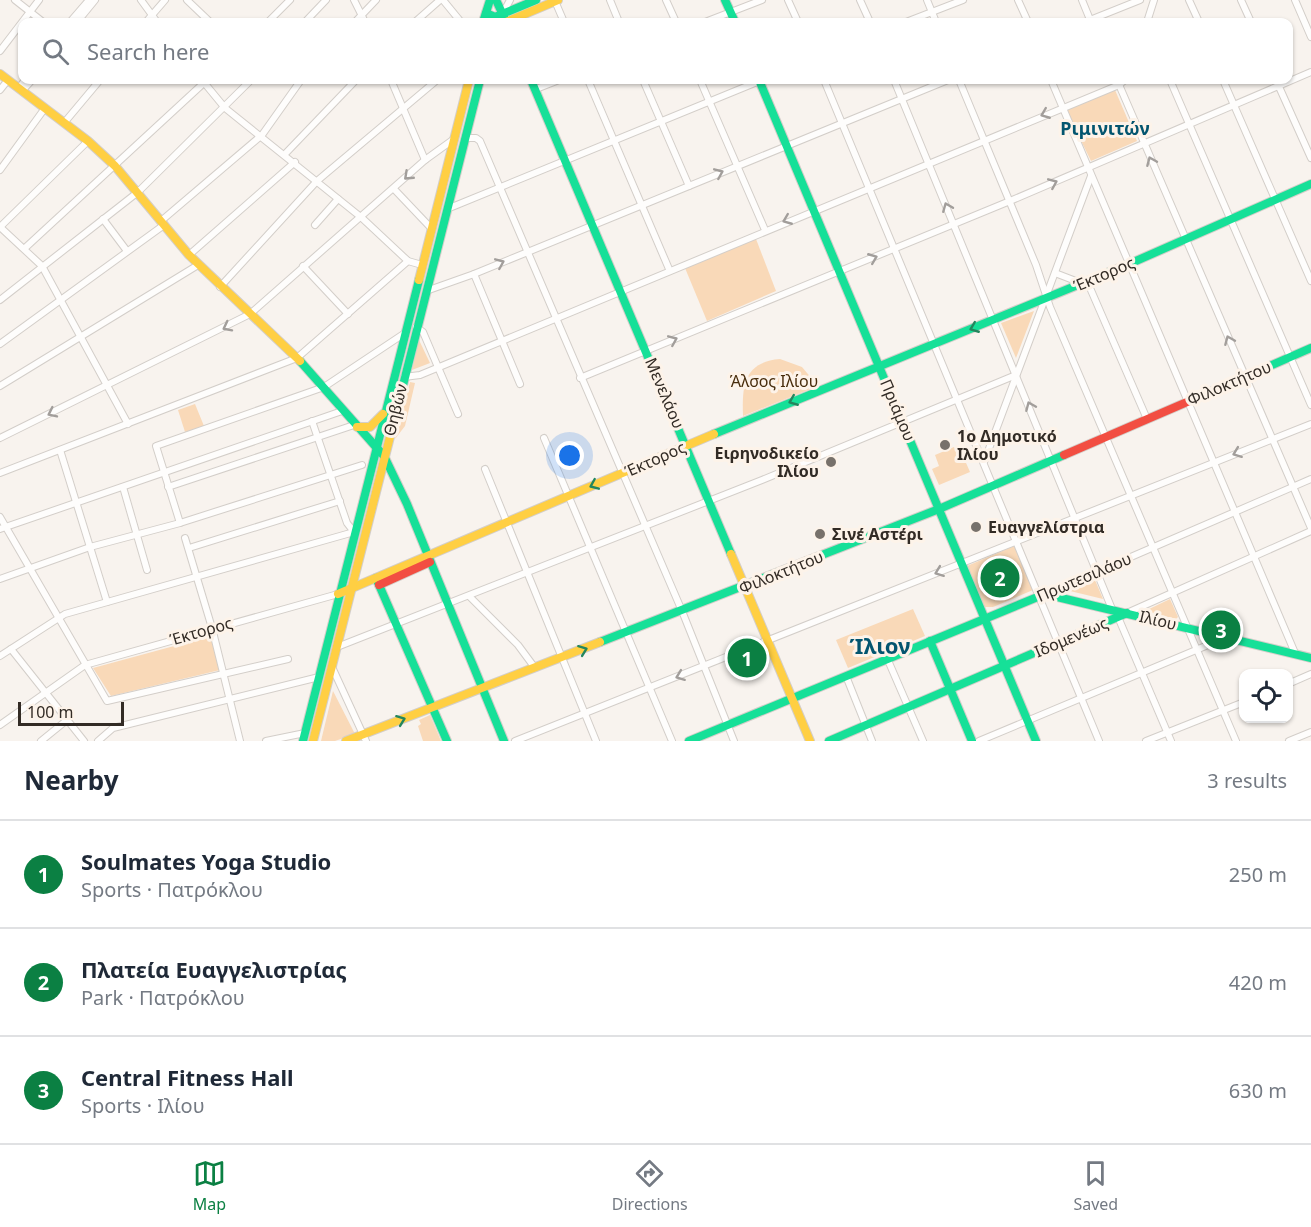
<!DOCTYPE html>
<html lang="en">
<head>
<meta charset="utf-8">
<style>
  :root { --surface:#fff; --page:#f2f2f3; --text:#1f2937; --muted:#747a83; --line:#e0e1e3; --accent:#0b8043 }
  body { margin:0; font-family:"Noto Sans",sans-serif; background:var(--page); color:var(--text) }
  .controls { position:absolute; right:18px; bottom:18px; display:grid; overflow:hidden; border-radius:12px; box-shadow:0 2px 4px #0004 }
  .controls button { width:54px; height:54px; display:grid; place-items:center; padding:0; border:0; border-bottom:2px solid var(--line); background:var(--surface); color:var(--text); font:30px sans-serif }
  .scale { position:absolute; left:18px; bottom:15px; width:106px; box-sizing:border-box; padding-left:6px; border:3px solid #322b25; border-top:0; font-size:16px; line-height:21px; white-space:nowrap; color:#322b25; -webkit-text-stroke:4px #fdf3e9; paint-order:stroke }
  .you { position:absolute; left:570px; top:456px; width:21px; height:21px; margin:-15px; border:4px solid #fff; border-radius:50%; background:#1a73e8; box-shadow:0 0 0 9px #1a73e833 }
  .badge { display:grid; place-items:center; width:39px; height:39px; border-radius:50%; background:var(--accent); color:#fff; font-size:20px; font-weight:700 }
  .pin { position:absolute; translate:-50% -50%; border:3px solid #fff; box-shadow:0 2px 6px #0006 }
  .list { margin:0; padding:0; list-style:none }
  h2 { display:flex; justify-content:space-between; align-items:center; height:78px; margin:0; padding:0 24px; font-size:26px }
  h2 small { font-size:20px; font-weight:400; color:var(--muted) }
  .list li { display:grid; grid-template-columns:39px 1fr auto; gap:18px; align-items:center; box-sizing:border-box; height:108px; padding:0 24px; border-top:2px solid var(--line) }
  .list b { display:block; font-size:22px; white-space:nowrap }
  .list p { margin:0; font-size:20px; white-space:nowrap; color:var(--muted) }
  .list em { font-size:20px; font-style:normal; color:var(--muted) }
  .icon { flex:none; width:33px; height:33px; fill:none; stroke:currentColor; stroke-width:2; stroke-linecap:round; stroke-linejoin:round }
  .map { position:relative; flex:none; width:1311px; height:741px; overflow:hidden }
  .search { position:absolute; background:var(--surface); box-shadow:0 2px 4px #0004; left:18px; right:18px; top:18px; height:66px; display:flex; align-items:center; gap:15px; box-sizing:border-box; padding:0 21px; border-radius:12px; color:var(--muted); font-size:22px }
  .sheet { height:402px; background:var(--surface) }
  nav { display:flex; justify-content:space-around; align-items:center; box-sizing:border-box; height:84px; border-top:2px solid var(--line); background:var(--surface); font-size:16px; color:var(--muted) }
  nav a { display:grid; justify-items:center; gap:3px }
  nav .on { color:var(--accent) }
  .map>svg:first-child { display:block }
  .green { fill:#f9d9b8 }
  .lines { fill:none; stroke-linecap:round; stroke-linejoin:round }
  .street-casing { stroke:#d3cec9; stroke-width:8 }
  .fast-casing { stroke:#d3cec9; stroke-width:10 }
  .slow-casing { stroke:#d3cec9; stroke-width:10 }
  .jam-casing { stroke:#d3cec9; stroke-width:10 }
  .street { stroke:#fefdfc; stroke-width:6 }
  .fast { stroke:#16e098; stroke-width:8 }
  .slow { stroke:#ffcf43; stroke-width:8 }
  .jam { stroke:#f24e42; stroke-width:8 }
  .oneway { stroke:#a29e9b }
  .oneway2 { stroke:#24865e }
  .poi-dot { fill:#77716b; stroke:#fdf3e9; stroke-width:2 }
  .labels { text-anchor:middle; stroke-width:6; stroke-linejoin:round; paint-order:stroke }
  .street-label { font-size:16px; fill:#322b25; stroke:#fdf3e9 }
  .park-label { font-size:16px; fill:#472c0b; stroke:#fdf3e9 }
  .poi-label { font-size:16px; font-weight:bold; fill:#322b25; stroke:#fdf3e9; text-anchor:start }
  .neighbourhood-label { font-size:18px; font-weight:bold; fill:#03556f; stroke:#fdf3e9 }
  .district-label { font-size:22px; font-weight:bold; fill:#03556f; stroke:#fdf3e9 }
</style>
</head>
<body>
<div class="map">
<svg width="1311" height="741" viewBox="0 0 1311 741">
  <rect width="100%" height="100%" fill="#f8f3ee"/>
  <!-- green -->
  <g class="green">
    <polygon points="1115,90 1137,141 1091,161 1067,112 1069,108"/>
    <polygon points="756,239 776,291 707,321 685,268"/>
    <polygon points="1034,311 1016,358 1001,323"/>
    <polygon points="419,340 430,363 412,370"/>
    <path d="M780,359L802,367L818,386L743,416C742,387 743,362 780,359Z"/>
    <polygon points="410,382 415,383 405,426 395,439"/>
    <polygon points="195,404 204,426 185,432 178,410"/>
    <polygon points="954,447 959,458 963,456 970,472 939,485 932,469 939,466 935,455"/>
    <polygon points="1014,546 1033,590 993,607 984,607 967,566"/>
    <polygon points="1095,580 1103,599 1070,591 1094,581"/>
    <polygon points="1170,599 1178,617 1176,619 1145,611"/>
    <polygon points="913,609 925,636 848,668 836,640"/>
    <polygon points="211,636 220,670 111,696 93,668"/>
    <polygon points="333,691 355,734 335,741 321,741"/>
    <polygon points="430,715 441,741 423,741 418,726 421,724 419,720"/>
  </g>
  <g class="lines">
    <defs>
      <g id="street">
        <polyline points="15,0 43,22"/>
        <polyline points="141,0 157,22"/>
        <polyline points="187,0 210,22"/>
        <polyline points="354,0 365,22"/>
        <polyline points="443,0 461,22"/>
        <polyline points="610,0 619,22"/>
        <polyline points="666,0 676,22"/>
        <polyline points="788,0 798,22"/>
        <polyline points="860,0 870,22"/>
        <polyline points="927,0 936,22"/>
        <polyline points="1018,0 1028,22"/>
        <polyline points="1082,0 1091,22"/>
        <polyline points="1189,0 1199,22"/>
        <polyline points="1241,0 1251,22"/>
        <polyline points="1295,0 1311,37"/>
        <polyline points="555,1 564,22"/>
        <polyline points="503,13 510,0"/>
        <polyline points="70,22 89,0"/>
        <polyline points="77,22 95,0"/>
        <polyline points="146,22 165,0"/>
        <polyline points="268,22 290,0"/>
        <polyline points="305,22 326,0"/>
        <polyline points="355,22 376,0"/>
        <polyline points="415,22 440,0"/>
        <polyline points="705,22 762,0"/>
        <polyline points="906,22 963,0"/>
        <polyline points="1085,22 1140,0"/>
        <polyline points="1147,22 1154,0"/>
        <polyline points="0,51 39,0"/>
        <polyline points="202,80 225,108 362,218 408,261 422,265"/>
        <polyline points="391,80 425,160"/>
        <polyline points="588,80 669,269"/>
        <polyline points="643,80 689,186"/>
        <polyline points="700,80 765,230"/>
        <polyline points="824,80 1099,741"/>
        <polyline points="894,80 1112,609"/>
        <polyline points="959,80 1036,265 1050,307 1236,741"/>
        <polyline points="1051,80 1295,653"/>
        <polyline points="1117,80 1311,528"/>
        <polyline points="1170,80 1311,405"/>
        <polyline points="1223,80 1311,281"/>
        <polyline points="1276,80 1311,158"/>
        <polyline points="19,88 25,80"/>
        <polyline points="536,89 559,80"/>
        <polyline points="0,90 8,80"/>
        <polyline points="22,91 32,80"/>
        <polyline points="64,123 100,80"/>
        <polyline points="465,138 476,138 480,141 682,611 734,741"/>
        <polyline points="285,154 356,80"/>
        <polyline points="0,170 45,108"/>
        <polyline points="394,189 431,228"/>
        <polyline points="447,209 762,80"/>
        <polyline points="103,219 127,251"/>
        <polyline points="161,221 262,135 301,80"/>
        <polyline points="315,225 338,199"/>
        <polyline points="0,227 42,266 128,424"/>
        <polyline points="0,227 88,141"/>
        <polyline points="25,248 207,80"/>
        <polyline points="189,255 295,162"/>
        <polyline points="303,266 348,314"/>
        <polyline points="1055,273 1081,283"/>
        <polyline points="474,274 520,384"/>
        <polyline points="1087,281 1147,419"/>
        <polyline points="220,287 317,181 437,80"/>
        <polyline points="426,291 474,274 948,80"/>
        <polyline points="0,300 138,192 251,80"/>
        <polyline points="416,327 423,332 458,414"/>
        <polyline points="0,344 164,225"/>
        <polyline points="404,377 420,375 1119,85 1125,80"/>
        <polyline points="580,378 1010,201 1311,72"/>
        <polyline points="0,386 198,265"/>
        <polyline points="0,438 250,314 425,160 454,139"/>
        <polyline points="544,438 672,741"/>
        <polyline points="60,450 107,602"/>
        <polyline points="984,462 1091,176"/>
        <polyline points="485,469 596,741"/>
        <polyline points="0,473 297,358 408,261"/>
        <polyline points="123,487 147,570"/>
        <polyline points="168,487 354,425"/>
        <polyline points="0,517 107,701 288,659"/>
        <polyline points="180,523 156,446 324,387 405,333"/>
        <polyline points="0,529 342,411"/>
        <polyline points="185,538 212,628 240,741"/>
        <polyline points="189,548 340,501"/>
        <polyline points="0,579 90,547 180,523 362,465"/>
        <polyline points="1043,595 1311,479"/>
        <polyline points="470,597 518,645 535,668"/>
        <polyline points="1127,613 1311,531"/>
        <polyline points="1118,617 1171,741"/>
        <polyline points="337,647 762,480 1016,375"/>
        <polyline points="11,649 84,741"/>
        <polyline points="0,656 65,614 354,532 347,523 312,421"/>
        <polyline points="887,658 923,741"/>
        <polyline points="332,667 366,741"/>
        <polyline points="846,676 872,741"/>
        <polyline points="1288,684 1311,674"/>
        <polyline points="0,725 85,665 338,594"/>
        <polyline points="41,741 67,720"/>
        <polyline points="98,741 113,728 319,677"/>
        <polyline points="266,741 305,733"/>
        <polyline points="515,741 1311,424"/>
        <polyline points="979,741 1227,637"/>
        <polyline points="1146,741 1244,702"/>
        <polyline points="1289,741 1311,732"/>
      </g>
      <g id="fast">
        <polyline points="496,0 504,17"/>
        <polyline points="725,0 735,22"/>
        <polyline points="486,13 495,17 536,0"/>
        <polyline points="483,22 490,0"/>
        <polyline points="531,80 731,554"/>
        <polyline points="759,80 1036,741"/>
        <polyline points="300,361 384,456 407,504 504,741"/>
        <polyline points="1208,393 1311,348"/>
        <polyline points="393,425 480,80"/>
        <polyline points="714,434 1129,264 1311,184"/>
        <polyline points="376,578 447,741"/>
        <polyline points="930,641 972,741"/>
        <polyline points="600,642 939,509 1064,455"/>
        <polyline points="303,741 419,280"/>
        <polyline points="689,741 1040,596 1053,596 1311,658"/>
        <polyline points="829,741 1127,613"/>
      </g>
      <g id="slow">
        <polyline points="506,22 558,0"/>
        <polyline points="0,74 88,141 115,166 189,255 300,361"/>
        <polyline points="419,280 469,80"/>
        <polyline points="357,427 370,427 383,414"/>
        <polyline points="731,554 810,741"/>
        <polyline points="338,594 714,434"/>
        <polyline points="313,741 393,425"/>
        <polyline points="346,741 600,642"/>
      </g>
      <g id="jam">
        <polyline points="1064,455 1208,393"/>
        <polyline points="379,585 430,562"/>
      </g>
    </defs>
    <!-- street casing -->
    <use href="#street" class="street-casing"/>
    <!-- fast casing -->
    <use href="#fast" class="fast-casing"/>
    <!-- slow casing -->
    <use href="#slow" class="slow-casing"/>
    <!-- jam casing -->
    <use href="#jam" class="jam-casing"/>
    <!-- street -->
    <use href="#street" class="street"/>
    <!-- fast -->
    <use href="#fast" class="fast"/>
    <!-- slow -->
    <use href="#slow" class="slow"/>
    <!-- jam -->
    <use href="#jam" class="jam"/>
  </g>
  <!-- one-way arrows -->
  <defs><path id="oneway-chevron" d="M-2-3.5L2.5 0L-2 3.5" fill="none" stroke-width="1.6" stroke-linecap="round" stroke-linejoin="round" transform="scale(1.5)"/></defs>
  <g class="oneway">
    <use href="#oneway-chevron" transform="translate(1045 114) rotate(158)"/>
    <use href="#oneway-chevron" transform="translate(1151 161) rotate(-113)"/>
    <use href="#oneway-chevron" transform="translate(719 173) rotate(-23)"/>
    <use href="#oneway-chevron" transform="translate(408 176) rotate(137)"/>
    <use href="#oneway-chevron" transform="translate(1053 183) rotate(-23)"/>
    <use href="#oneway-chevron" transform="translate(947 207) rotate(-112)"/>
    <use href="#oneway-chevron" transform="translate(787 220) rotate(158)"/>
    <use href="#oneway-chevron" transform="translate(873 258) rotate(-22)"/>
    <use href="#oneway-chevron" transform="translate(500 263) rotate(-23)"/>
    <use href="#oneway-chevron" transform="translate(227 327) rotate(153)"/>
    <use href="#oneway-chevron" transform="translate(673 340) rotate(-23)"/>
    <use href="#oneway-chevron" transform="translate(1229 340) rotate(-113)"/>
    <use href="#oneway-chevron" transform="translate(1030 406) rotate(-113)"/>
    <use href="#oneway-chevron" transform="translate(52 413) rotate(154)"/>
    <use href="#oneway-chevron" transform="translate(1237 453) rotate(159)"/>
    <use href="#oneway-chevron" transform="translate(939 572) rotate(159)"/>
    <use href="#oneway-chevron" transform="translate(680 676) rotate(159)"/>
  </g>
  <g class="oneway2">
    <use href="#oneway-chevron" transform="translate(974 328) rotate(158)"/>
    <use href="#oneway-chevron" transform="translate(793 401) rotate(158)"/>
    <use href="#oneway-chevron" transform="translate(594 485) rotate(157)"/>
    <use href="#oneway-chevron" transform="translate(583 650) rotate(-21)"/>
    <use href="#oneway-chevron" transform="translate(401 720) rotate(-21)"/>
  </g>
  <!-- markers -->
  <g class="poi-dot">
    <circle cx="945" cy="445" r="6"/>
    <circle cx="831" cy="462" r="6"/>
    <circle cx="976" cy="527" r="6"/>
    <circle cx="820" cy="534" r="6"/>
  </g>
  <g class="labels">
    <!-- street labels -->
    <g class="street-label">
      <text transform="translate(1104 274) rotate(-23)" y="6">Έκτορος</text>
      <text transform="translate(1229 383) rotate(-23)" y="6">Φιλοκτήτου</text>
      <text transform="translate(665 393) rotate(67)" y="6">Μενελάου</text>
      <text transform="translate(395 410) rotate(-76)" y="6">Θηβών</text>
      <text transform="translate(898 410) rotate(67)" y="6">Πριάμου</text>
      <text transform="translate(655 459) rotate(-24)" y="6">Έκτορος</text>
      <text transform="translate(781 572) rotate(-22)" y="6">Φιλοκτήτου</text>
      <text transform="translate(1084 577) rotate(-23)" y="6">Πρωτεσιλάου</text>
      <text transform="translate(1158 620) rotate(13)" y="6">Ιλίου</text>
      <text transform="translate(201 631) rotate(-16)" y="6">Έκτορος</text>
      <text transform="translate(1071 637) rotate(-23)" y="6">Ιδομενέως</text>
    </g>
    <!-- park labels -->
    <g class="park-label">
      <text x="774" y="387">Άλσος Ιλίου</text>
    </g>
    <!-- poi labels -->
    <g class="poi-label">
      <text x="957" y="442">1ο Δημοτικό<tspan x="957" dy="18">Ιλίου</tspan></text>
      <text x="819" y="459" text-anchor="end">Ειρηνοδικείο<tspan x="819" dy="18">Ιλίου</tspan></text>
      <text x="988" y="533">Ευαγγελίστρια</text>
      <text x="832" y="540">Σινέ Αστέρι</text>
    </g>
    <!-- neighbourhood labels -->
    <g class="neighbourhood-label">
      <text x="1105" y="135">Ριμινιτών</text>
    </g>
    <!-- district labels -->
    <g class="district-label">
      <text x="880" y="654">Ίλιον</text>
    </g>
  </g>
</svg>
<div class="controls">
<button><svg class="icon" aria-label="locate" viewBox="0 0 24 24"><circle cx="12" cy="12" r="6"/><path d="M12 2v4M12 18v4M2 12h4M18 12h4"/></svg></button>
</div>
<div class="scale">100 m</div>
<div class="you"></div>
<div class="pin badge" style="left:747px;top:658px">1</div>
<div class="pin badge" style="left:1000px;top:578px">2</div>
<div class="pin badge" style="left:1221px;top:630px">3</div>
<div class="search"><svg class="icon" aria-label="search" viewBox="0 0 24 24"><circle cx="10" cy="10" r="6"/><path d="M15 15l6 6"/></svg>Search here</div>
</div>
<section class="sheet">
<h2>Nearby<small>3 results</small></h2>
<ul class="list">
<li><span class="badge">1</span><div><b>Soulmates Yoga Studio</b><p>Sports · Πατρόκλου</p></div><em>250 m</em></li>
<li><span class="badge">2</span><div><b>Πλατεία Ευαγγελιστρίας</b><p>Park · Πατρόκλου</p></div><em>420 m</em></li>
<li><span class="badge">3</span><div><b>Central Fitness Hall</b><p>Sports · Ιλίου</p></div><em>630 m</em></li>
</ul>
</section>
<nav>
<a class="on"><svg class="icon" aria-label="map" viewBox="0 0 24 24"><path d="M3 6l6-2 6 2 6-2v14l-6 2-6-2-6 2zM9 4v14M15 6v14"/></svg>Map</a>
<a><svg class="icon" aria-label="directions" viewBox="0 0 24 24"><path d="M12 3l9 9-9 9-9-9zM9 14v-3h6M13 9l2 2-2 2"/></svg>Directions</a>
<a><svg class="icon" aria-label="saved" viewBox="0 0 24 24"><path d="M7 4h10v16l-5-4-5 4z"/></svg>Saved</a>
</nav>
</body>
</html>
